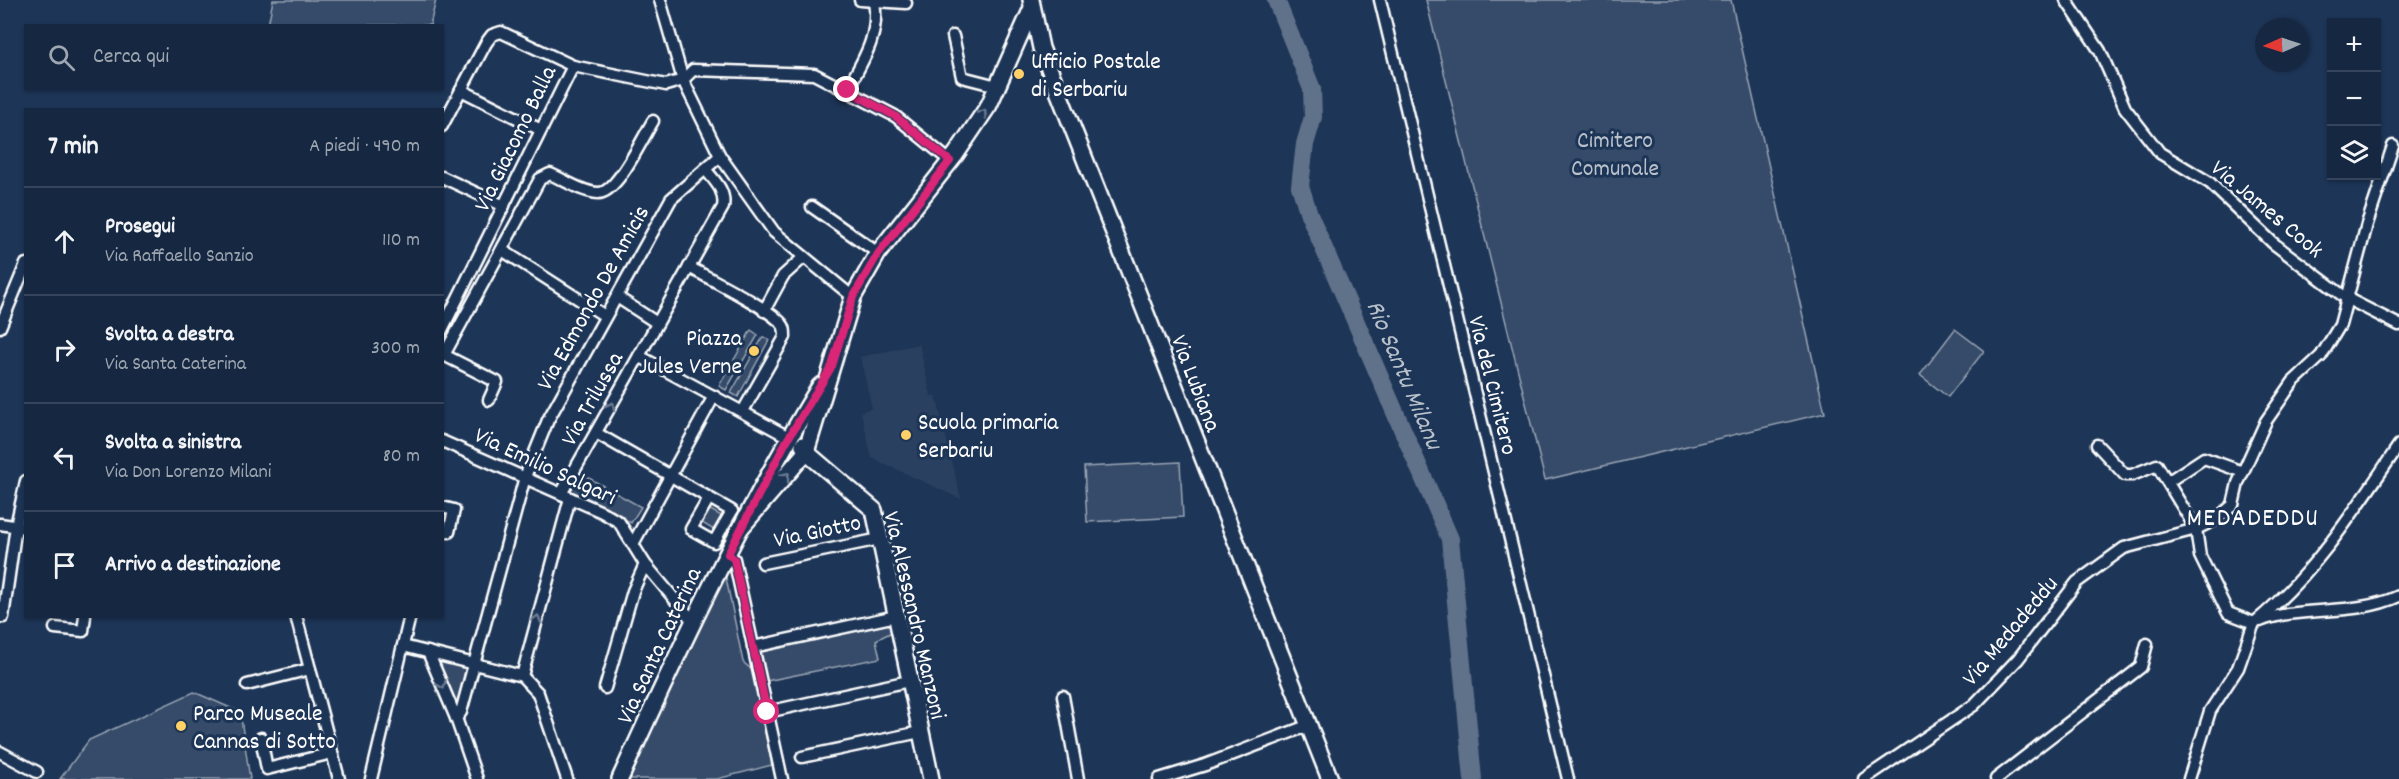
<!DOCTYPE html>
<html lang="it">
<head>
<meta charset="utf-8">
<style>
  :root { --surface:#162841; --page:#1f3048; --text:#f1f3f6; --muted:#9ea6b1; --line:#35445a }
  body { margin:0; font-family:Dekko,sans-serif; background:var(--page); color:var(--text) }
  .controls { position:absolute; right:18px; top:18px; display:grid; overflow:hidden; border-radius:0px; box-shadow:0 2px 4px #0004 }
  .controls button { width:54px; height:54px; display:grid; place-items:center; padding:0; border:0; border-bottom:2px solid var(--line); background:var(--surface); color:var(--text); font:30px sans-serif }
  .compass { position:absolute; left:2255px; top:18px; width:54px; height:54px; border-radius:50%; background:var(--surface); box-shadow:0 2px 4px #0004; rotate:267deg }
  .stop { position:absolute; width:18px; height:18px; margin:-14px; border:4px solid #db2777; border-radius:50%; background:#fff }
  .stop.end { background:#db2777; border-color:#fff; box-shadow:0 2px 6px #0008 }
  .list { margin:0; padding:0; list-style:none }
  h2 { display:flex; justify-content:space-between; align-items:center; height:78px; margin:0; padding:0 24px; font-size:26px }
  h2 small { font-size:20px; font-weight:400; color:var(--muted) }
  .list li { display:grid; grid-template-columns:39px 1fr auto; gap:18px; align-items:center; box-sizing:border-box; height:108px; padding:0 24px; border-top:2px solid var(--line) }
  .list b { display:block; font-size:22px; white-space:nowrap }
  .list p { margin:0; font-size:20px; white-space:nowrap; color:var(--muted) }
  .list em { font-size:20px; font-style:normal; color:var(--muted) }
  .icon { flex:none; width:33px; height:33px; fill:none; stroke:currentColor; stroke-width:2; stroke-linecap:round; stroke-linejoin:round }
  .map { position:relative; flex:none; width:2399px; height:779px; overflow:hidden }
  .search { position:absolute; background:var(--surface); box-shadow:0 2px 4px #0004; left:24px; top:24px; width:420px; height:66px; display:flex; align-items:center; gap:15px; box-sizing:border-box; padding:0 21px; border-radius:0px; color:var(--muted); font-size:22px }
  .panel { position:absolute; background:var(--surface); box-shadow:0 2px 4px #0004; left:24px; top:108px; width:420px; height:510px; border-radius:0px }
  .map>svg:first-child { display:block }
  .built { fill:#2a4161 }
  .green { fill:#364b69; stroke:#9aa5b4; stroke-width:1.5 }
  .lines { fill:none; stroke-linecap:round; stroke-linejoin:round }
  .river { stroke:#617289; stroke-width:18 }
  .street-casing { stroke:#fff; stroke-width:15 }
  .secondary-casing { stroke:#fff; stroke-width:20 }
  .street { stroke:#1d3557; stroke-width:10 }
  .secondary { stroke:#1d3557; stroke-width:15 }
  .oneway { stroke:#6c7c92 }
  .route { stroke:#db2777; stroke-width:8 }
  .poi-dot { fill:#ffd166; stroke:#1d3557; stroke-width:2 }
  .labels { text-anchor:middle; stroke-width:6; stroke-linejoin:round; paint-order:stroke }
  .poi-label { font-size:24px; fill:#fff; stroke:#1d3557; text-anchor:start }
  .street-label { font-size:24px; fill:#fff; stroke:#1d3557 }
  .park-label { font-size:24px; fill:#b9c0ca; stroke:#1d3557 }
  .water-label { font-size:26px; font-style:italic; fill:#b8c0ca; stroke:#1d3557 }
  .neighbourhood-label { font-size:26px; letter-spacing:1.5px; fill:#fff; stroke:#1d3557 }
</style>
</head>
<body>
<div class="map">
<svg width="2399" height="779" viewBox="0 0 2399 779">
  <rect width="100%" height="100%" fill="#1d3557"/>
  <filter id="ink" filterUnits="userSpaceOnUse"><feTurbulence type="fractalNoise" baseFrequency=".0167" numOctaves="2"/><feDisplacementMap in="SourceGraphic" scale="12" xChannelSelector="R" yChannelSelector="G"/><feConvolveMatrix kernelMatrix="1 2 1 2 8 2 1 2 1" color-interpolation-filters="sRGB"/></filter>
  <g filter="url(#ink)">
    <!-- built -->
    <polygon class="built" points="919,344 931,396 936,396 961,499 872,458 861,412 872,408 860,357"/>
    <!-- green -->
    <g class="green">
      <polygon points="273,0 436,0 430,25 268,25"/>
      <polygon points="1426,0 1731,0 1825,413 1545,480"/>
      <polygon points="1955,329 1984,351 1948,397 1920,375"/>
      <polygon points="751,330 758,335 726,390 719,386"/>
      <polygon points="763,337 769,340 738,397 731,393"/>
      <polygon points="1180,462 1183,517 1087,522 1084,467"/>
      <polygon points="578,472 641,507 631,523 605,506 567,489"/>
      <polygon points="707,508 725,518 717,532 699,521"/>
      <polygon points="724,568 743,662 752,670 772,765 717,779 629,779"/>
      <polygon points="890,624 892,632 876,640 880,658 766,681 760,651"/>
      <polygon points="438,660 466,667 457,704"/>
      <polygon points="194,692 240,712 250,779 60,779 89,740"/>
    </g>
    <g class="lines">
      <!-- river -->
      <polyline class="river" points="1276,0 1312,89 1313,117 1305,144 1300,186 1309,214 1450,539 1473,779"/>
      <defs>
        <g id="street">
          <polyline points="660,0 683,80 720,156 774,232 853,297"/>
          <polyline points="860,0 906,3"/>
          <polyline points="1380,0 1568,779"/>
          <polyline points="2066,0 2100,51 2125,108 2160,153 2210,183 2273,243 2346,298 2399,325"/>
          <polyline points="953,36 962,77 997,86"/>
          <polyline points="461,90 541,130"/>
          <path d="M847,90C863,60 880,36 874,1"/>
          <polyline points="442,126 486,43 492,35 501,32 573,66 666,85 683,80 693,70 814,74 895,116 950,161"/>
          <polyline points="442,177 504,206"/>
          <polyline points="812,207 878,253"/>
          <polyline points="502,250 605,316"/>
          <path d="M689,267C710,279 769,308 782,324C785,327 785,332 785,337L743,411"/>
          <polyline points="617,297 657,323"/>
          <polyline points="764,311 783,276 804,257"/>
          <polyline points="0,327 26,264"/>
          <polyline points="442,330 573,66"/>
          <polyline points="639,356 783,434"/>
          <path d="M489,400L497,382L444,355L540,179L550,174C565,180 581,192 598,193C617,194 643,137 653,121"/>
          <polyline points="596,433 732,511 714,542 691,529 709,498"/>
          <polyline points="442,441 602,512 619,522 645,564 692,620"/>
          <polyline points="2097,445 2125,475 2132,475 2157,465 2196,529 2200,556 2228,613 2254,623"/>
          <polyline points="2169,481 2204,458 2243,472"/>
          <path d="M561,494L723,207C726,191 715,181 705,169"/>
          <polyline points="442,507 454,510 449,532"/>
          <polyline points="0,524 26,528"/>
          <polyline points="633,544 714,396"/>
          <polyline points="728,554 734,559 782,779"/>
          <polyline points="763,563 880,539"/>
          <polyline points="296,616 339,779"/>
          <polyline points="0,617 3,617 16,526 26,481"/>
          <path d="M2260,621C2301,605 2354,617 2399,596"/>
          <path d="M2254,623C2314,574 2356,509 2399,445"/>
          <polyline points="55,628 83,631 85,616"/>
          <polyline points="403,646 522,676 538,693 567,779"/>
          <polyline points="753,647 896,616"/>
          <polyline points="428,652 456,718 477,779"/>
          <polyline points="522,676 570,498"/>
          <polyline points="247,685 310,669"/>
          <polyline points="605,688 633,591 645,564"/>
          <polyline points="1063,696 1078,779"/>
          <polyline points="767,712 909,681"/>
          <polyline points="456,718 461,712 525,477 548,420 671,199 720,156"/>
          <polyline points="261,738 267,769 332,753"/>
          <polyline points="0,752 37,772"/>
          <polyline points="802,757 920,732"/>
          <polyline points="371,779 410,616"/>
          <polyline points="1159,779 1205,765 1307,726"/>
          <polyline points="1864,779 1974,705 2018,659 2077,582 2124,548 2196,529 2215,520 2233,505 2238,483 2266,421 2293,382 2321,356 2340,325 2367,224 2393,146"/>
          <polyline points="1996,779 2141,667 2147,644"/>
          <polyline points="2189,779 2210,711 2238,668 2254,623"/>
        </g>
        <g id="secondary">
          <polyline points="1031,0 1041,48 1330,779"/>
          <polyline points="803,445 806,452 874,510 931,779"/>
          <polyline points="738,531 806,452 853,297 878,253 956,154 989,105 1032,8"/>
          <path d="M620,779C681,645 743,513 820,386"/>
        </g>
      </defs>
      <!-- street casing -->
      <use href="#street" class="street-casing"/>
      <!-- secondary casing -->
      <use href="#secondary" class="secondary-casing"/>
      <!-- street -->
      <use href="#street" class="street"/>
      <!-- secondary -->
      <use href="#secondary" class="secondary"/>
    </g>
    <!-- one-way arrows -->
    <defs><path id="oneway-chevron" d="M-2-3.5L2.5 0L-2 3.5" fill="none" stroke-width="1.6" stroke-linecap="round" stroke-linejoin="round" transform="scale(1.5)"/></defs>
    <g class="oneway">
      <use href="#oneway-chevron" transform="translate(983 113) rotate(-56)"/>
      <use href="#oneway-chevron" transform="translate(611 406) rotate(-61)"/>
      <use href="#oneway-chevron" transform="translate(786 476) rotate(-49)"/>
      <use href="#oneway-chevron" transform="translate(537 619) rotate(-75)"/>
      <use href="#oneway-chevron" transform="translate(442 685) rotate(67)"/>
    </g>
  </g>
  <g class="lines" filter="url(#ink)">
    <!-- route -->
    <polyline class="route" points="767,712 734,559 728,554 786,442 832,366 853,297 878,254 950,161 895,116 847,90"/>
  </g>
  <!-- markers -->
  <g class="poi-dot">
    <circle cx="1019" cy="74" r="6"/>
    <circle cx="754" cy="351" r="6"/>
    <circle cx="906" cy="435" r="6"/>
    <circle cx="181" cy="726" r="6"/>
  </g>
  <g class="labels">
    <!-- poi labels -->
    <g class="poi-label">
      <text x="1031" y="68">Ufficio Postale<tspan x="1031" dy="28">di Serbariu</tspan></text>
      <text x="742" y="345" text-anchor="end">Piazza<tspan x="742" dy="28">Jules Verne</tspan></text>
      <text x="918" y="429">Scuola primaria<tspan x="918" dy="28">Serbariu</tspan></text>
      <text x="193" y="720">Parco Museale<tspan x="193" dy="28">Cannas di Sotto</tspan></text>
    </g>
    <!-- street labels -->
    <g class="street-label">
      <text transform="translate(514 138) rotate(-64)" y="8">Via Giacomo Balla</text>
      <text transform="translate(2268 208) rotate(40)" y="8">Via James Cook</text>
      <text transform="translate(592 297) rotate(-61)" y="8">Via Edmondo De Amicis</text>
      <text transform="translate(1197 383) rotate(69)" y="8">Via Lubiana</text>
      <text transform="translate(1494 385) rotate(76)" y="8">Via del Cimitero</text>
      <text transform="translate(591 398) rotate(-61)" y="8">Via Trilussa</text>
      <text transform="translate(546 465) rotate(25)" y="8">Via Emilio Salgari</text>
      <text transform="translate(817 530) rotate(-12)" y="8">Via Giotto</text>
      <text transform="translate(916 615) rotate(77)" y="8">Via Alessandro Manzoni</text>
      <text transform="translate(2009 630) rotate(-50)" y="8">Via Medadeddu</text>
      <text transform="translate(658 645) rotate(-65)" y="8">Via Santa Caterina</text>
    </g>
    <!-- park labels -->
    <g class="park-label">
      <text x="1615" y="147">Cimitero<tspan x="1615" dy="28">Comunale</tspan></text>
    </g>
    <!-- water labels -->
    <g class="water-label">
      <text transform="translate(1406 374) rotate(67)" y="9">Rio Santu Milanu</text>
    </g>
    <!-- neighbourhood labels -->
    <g class="neighbourhood-label">
      <text x="2253" y="525">MEDADEDDU</text>
    </g>
  </g>
</svg>
<div class="controls">
<button>+</button>
<button>−</button>
<button><svg class="icon" aria-label="layers" viewBox="0 0 24 24"><path d="M12 4l9 5-9 5-9-5zM3 14l9 5 9-5"/></svg></button>
</div>
<svg class="compass" viewBox="-18 -18 36 36"><path d="M0-13l5 13h-10z" fill="#e53935"/><path d="M0 13l5-13h-10z" fill="#9ea6b1"/></svg>
<div class="stop" style="left:767px;top:712px"></div>
<div class="stop end" style="left:847px;top:90px"></div>
<div class="search"><svg class="icon" aria-label="search" viewBox="0 0 24 24"><circle cx="10" cy="10" r="6"/><path d="M15 15l6 6"/></svg>Cerca qui</div>
<section class="panel">
<h2>7 min<small>A piedi · 490 m</small></h2>
<ul class="list">
<li><svg class="icon" aria-label="ahead" viewBox="0 0 24 24"><path d="M12 20V5M6 11l6-6 6 6"/></svg><div><b>Prosegui</b><p>Via Raffaello Sanzio</p></div><em>110 m</em></li>
<li><svg class="icon" aria-label="right" viewBox="0 0 24 24"><path d="M7 20v-9h11M14 6l5 5-5 5"/></svg><div><b>Svolta a destra</b><p>Via Santa Caterina</p></div><em>300 m</em></li>
<li><svg class="icon" aria-label="left" viewBox="0 0 24 24"><path d="M17 20v-9H6M10 6l-5 5 5 5"/></svg><div><b>Svolta a sinistra</b><p>Via Don Lorenzo Milani</p></div><em>80 m</em></li>
<li><svg class="icon" aria-label="arrive" viewBox="0 0 24 24"><path d="M6 21V4h12l-3 4 3 4H6"/></svg><div><b>Arrivo a destinazione</b></div></li>
</ul>
</section>
</div>
</body>
</html>
